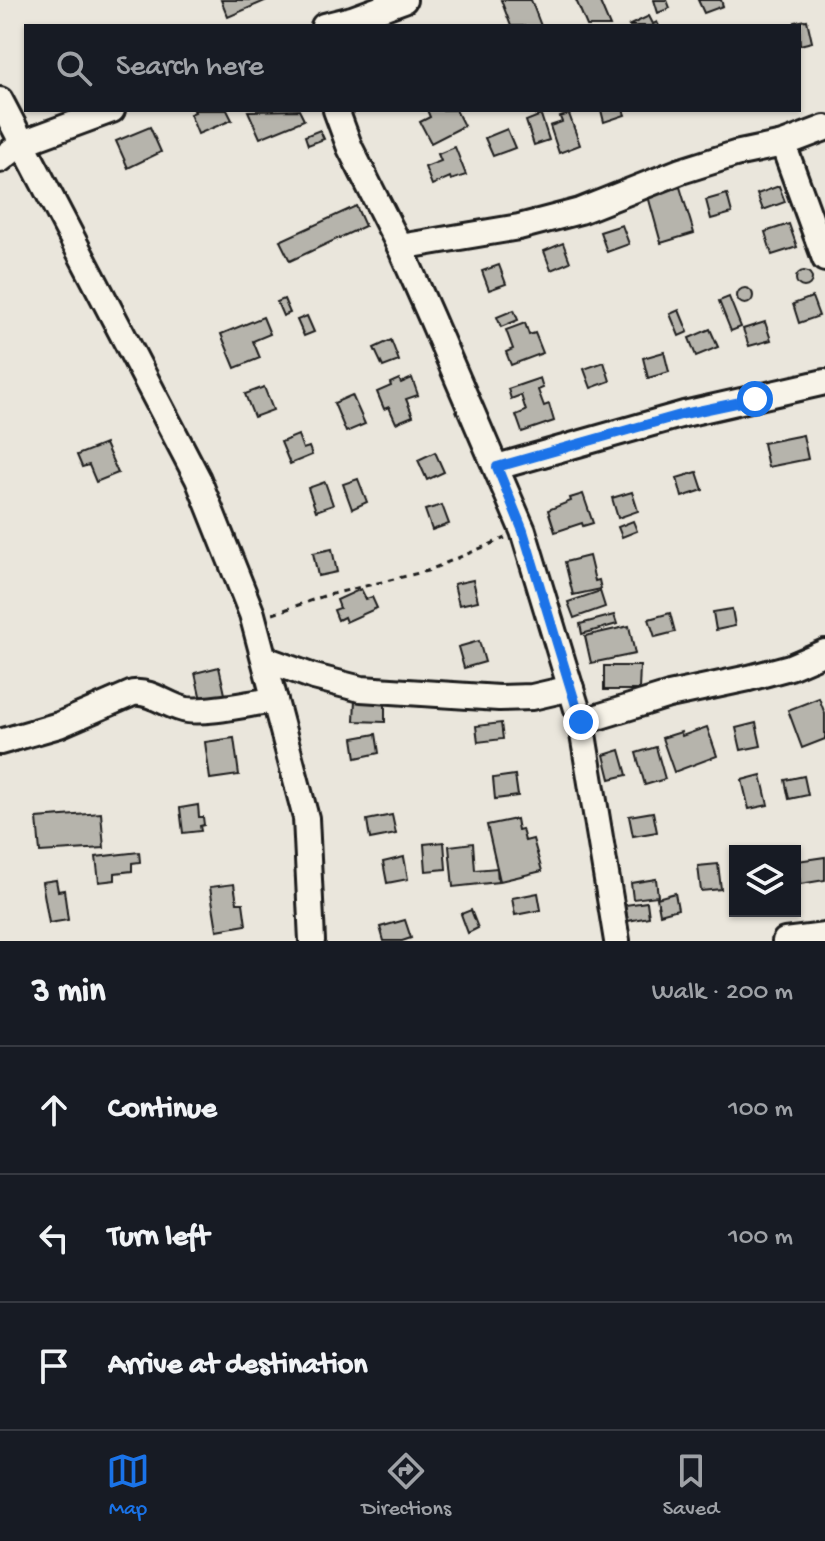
<!DOCTYPE html>
<html lang="en">
<head>
<meta charset="utf-8">
<style>
  :root { --surface:#171b24; --page:#242831; --text:#f1f3f6; --muted:#9ea1a6; --line:#363941; --accent:#1a73e8 }
  body { margin:0; font-family:"Gochi Hand",sans-serif; background:var(--page); color:var(--text) }
  .controls { position:absolute; right:24px; bottom:24px; display:grid; overflow:hidden; border-radius:0px; box-shadow:0 2px 6px #0004 }
  .controls button { width:72px; height:72px; display:grid; place-items:center; padding:0; border:0; border-bottom:2px solid var(--line); background:var(--surface); color:var(--text); font:40px sans-serif }
  .stop { position:absolute; width:24px; height:24px; margin:-18px; border:6px solid #1a73e8; border-radius:50%; background:#fff }
  .stop.end { background:#1a73e8; border-color:#fff; box-shadow:0 2px 8px #0008 }
  .list { margin:0; padding:0; list-style:none }
  h2 { display:flex; justify-content:space-between; align-items:center; height:104px; margin:0; padding:0 32px; font-size:34px }
  h2 small { font-size:26px; font-weight:400; color:var(--muted) }
  .list li { display:grid; grid-template-columns:52px 1fr auto; gap:24px; align-items:center; box-sizing:border-box; height:128px; padding:0 32px; border-top:2px solid var(--line) }
  .list b { display:block; font-size:30px; white-space:nowrap }
  .list em { font-size:26px; font-style:normal; color:var(--muted) }
  .icon { flex:none; width:44px; height:44px; fill:none; stroke:currentColor; stroke-width:2; stroke-linecap:round; stroke-linejoin:round }
  .map { position:relative; flex:none; width:825px; height:941px; overflow:hidden }
  .search { position:absolute; background:var(--surface); box-shadow:0 2px 6px #0004; left:24px; right:24px; top:24px; height:88px; display:flex; align-items:center; gap:20px; box-sizing:border-box; padding:0 28px; border-radius:0px; color:var(--muted); font-size:30px }
  .sheet { height:488px; background:var(--surface) }
  nav { display:flex; justify-content:space-around; align-items:center; box-sizing:border-box; height:112px; border-top:2px solid var(--line); background:var(--surface); font-size:22px; color:var(--muted) }
  nav a { display:grid; justify-items:center; gap:4px }
  nav .on { color:var(--accent) }
  .map>svg:first-child { display:block }
  .building { fill:#b6b4ac; stroke:#1c1c1c; stroke-width:2 }
  .lines { fill:none; stroke-linecap:round; stroke-linejoin:round }
  .minor-casing { stroke:#1c1c1c; stroke-width:30 }
  .path { stroke:#1c1c1c; stroke-width:3; stroke-dasharray:6 6; stroke-linecap:butt }
  .minor { stroke:#f7f3e8; stroke-width:24 }
  .route { stroke:#1a73e8; stroke-width:10 }
</style>
</head>
<body>
<div class="map">
<svg width="825" height="941" viewBox="0 0 825 941">
  <rect width="100%" height="100%" fill="#eae6dc"/>
  <filter id="ink" filterUnits="userSpaceOnUse"><feTurbulence type="fractalNoise" baseFrequency=".0125" numOctaves="2"/><feDisplacementMap in="SourceGraphic" scale="16" xChannelSelector="R" yChannelSelector="G"/><feConvolveMatrix kernelMatrix="1 2 1 2 8 2 1 2 1" color-interpolation-filters="sRGB"/></filter>
  <g filter="url(#ink)">
    <!-- building -->
    <g class="building">
      <polygon points="221,0 264,0 265,1 228,17"/>
      <polygon points="501,0 531,0 541,26 511,26"/>
      <polygon points="576,0 599,0 610,26 587,26"/>
      <polygon points="654,0 667,0 670,8 658,13"/>
      <polygon points="698,0 721,0 723,6 704,13"/>
      <polygon points="649,16 653,24 657,22 659,26 628,26"/>
      <polygon points="807,20 812,42 800,45 799,26 796,26 795,22"/>
      <polygon points="194,110 227,110 232,120 198,134 190,114 195,112"/>
      <polygon points="299,110 304,120 260,138 248,111"/>
      <polygon points="427,110 456,110 464,126 431,143 420,122 430,117"/>
      <polygon points="601,110 623,110 625,115 604,122"/>
      <polygon points="569,114 580,145 559,153 550,126 562,122 560,117"/>
      <polygon points="541,115 549,140 534,145 526,121"/>
      <polygon points="150,127 161,152 128,168 116,141"/>
      <polygon points="507,129 515,148 493,156 485,138"/>
      <polygon points="320,130 324,139 308,145 305,136"/>
      <polygon points="455,147 466,175 451,180 450,177 432,185 425,167 441,161 438,154"/>
      <polygon points="779,186 785,202 763,210 757,194"/>
      <polygon points="680,187 694,233 661,243 648,196"/>
      <polygon points="727,194 732,213 711,219 706,200"/>
      <polygon points="356,206 365,226 290,261 280,241"/>
      <polygon points="789,224 797,247 772,255 765,232"/>
      <polygon points="622,225 629,244 607,252 600,232"/>
      <polygon points="563,243 570,262 551,270 544,251"/>
      <polygon points="499,265 506,284 489,290 482,271"/>
      <circle cx="804" cy="279" r="8"/>
      <circle cx="745" cy="296" r="8"/>
      <polygon points="729,297 741,327 731,331 719,301"/>
      <polygon points="812,297 819,316 799,323 793,304"/>
      <polygon points="284,299 290,313 283,316 277,302"/>
      <polygon points="514,310 518,320 501,327 497,317"/>
      <polygon points="679,310 688,332 679,336 670,314"/>
      <polygon points="307,316 314,332 304,336 297,320"/>
      <polygon points="263,317 270,334 253,341 260,358 235,368 221,334"/>
      <polygon points="765,322 771,340 749,346 743,329"/>
      <polygon points="525,323 529,335 535,333 543,353 511,365 506,352 513,349 506,330"/>
      <polygon points="710,329 718,347 696,356 689,338"/>
      <polygon points="391,340 399,361 383,367 374,348"/>
      <polygon points="664,352 669,372 648,378 643,358"/>
      <polygon points="604,362 610,381 591,388 584,369"/>
      <polygon points="412,378 418,395 406,399 413,416 396,423 389,407 384,409 377,392 391,386 390,383 399,379 401,383"/>
      <polygon points="540,378 543,388 538,390 544,406 549,404 554,421 522,432 516,415 526,411 521,395 511,399 508,389"/>
      <polygon points="264,387 273,410 254,417 245,394"/>
      <polygon points="352,395 365,424 346,432 334,403"/>
      <polygon points="298,435 303,449 309,447 312,455 290,464 281,442"/>
      <polygon points="803,435 808,459 768,467 763,443"/>
      <polygon points="105,444 118,473 96,482 89,465 82,467 77,455"/>
      <polygon points="435,452 444,472 427,480 418,460"/>
      <polygon points="697,472 703,490 682,497 677,478"/>
      <polygon points="358,479 367,502 352,509 343,484"/>
      <polygon points="325,482 333,505 316,511 308,488"/>
      <polygon points="632,492 638,511 618,518 612,498"/>
      <polygon points="583,494 593,523 583,526 582,523 555,532 548,510 571,501 570,498"/>
      <polygon points="442,505 449,524 432,530 425,510"/>
      <polygon points="633,521 637,531 622,537 618,527"/>
      <polygon points="332,549 337,572 318,576 313,553"/>
      <polygon points="589,556 595,581 599,580 601,589 573,595 565,562"/>
      <polygon points="473,580 478,601 459,605 454,584"/>
      <polygon points="361,589 366,599 372,597 377,608 346,622 344,617 338,620 334,610 340,608 337,600"/>
      <polygon points="600,591 605,607 574,618 568,602"/>
      <polygon points="732,609 735,626 716,630 713,612"/>
      <polygon points="670,613 675,632 655,637 649,619"/>
      <polygon points="614,615 617,624 582,634 580,624"/>
      <polygon points="629,626 635,654 591,663 585,636"/>
      <polygon points="479,641 485,662 464,668 458,647"/>
      <polygon points="604,666 640,666 639,690 604,690"/>
      <polygon points="219,667 227,703 203,709 195,673"/>
      <polygon points="819,698 825,714 825,739 802,748 788,710"/>
      <polygon points="355,700 385,701 385,722 354,721"/>
      <polygon points="501,723 503,739 478,742 476,726"/>
      <polygon points="756,723 761,746 741,750 736,728"/>
      <polygon points="707,727 717,756 674,772 662,738 681,732 682,736"/>
      <polygon points="376,734 379,753 356,758 353,738"/>
      <polygon points="234,738 239,775 210,779 205,742"/>
      <polygon points="656,747 665,779 645,785 636,753"/>
      <polygon points="620,750 627,775 610,779 604,755"/>
      <polygon points="515,775 518,796 495,799 493,778"/>
      <polygon points="761,775 768,805 749,809 742,780"/>
      <polygon points="804,776 808,795 789,799 785,780"/>
      <polygon points="198,805 199,817 203,817 204,825 200,826 201,831 183,833 180,808"/>
      <polygon points="653,812 657,832 633,836 629,816"/>
      <polygon points="101,813 104,848 40,852 37,818"/>
      <polygon points="392,815 396,834 370,839 367,820"/>
      <polygon points="516,819 518,830 522,829 525,841 533,839 542,871 500,881 487,825"/>
      <polygon points="444,842 446,869 426,871 424,844"/>
      <polygon points="473,843 475,870 497,868 498,882 453,887 449,846"/>
      <polygon points="139,852 140,862 132,863 132,871 115,873 115,880 99,882 96,857"/>
      <polygon points="404,857 408,879 387,883 383,862"/>
      <polygon points="825,857 825,880 800,884 797,861"/>
      <polygon points="718,864 721,889 701,891 698,866"/>
      <polygon points="656,879 658,896 633,899 631,883"/>
      <polygon points="56,880 58,891 64,890 68,920 49,923 42,882"/>
      <polygon points="234,884 237,903 243,903 246,925 217,930 210,887"/>
      <polygon points="538,893 541,910 515,915 512,898"/>
      <polygon points="675,893 678,909 660,914 657,898"/>
      <polygon points="647,902 649,917 628,921 625,905"/>
      <polygon points="471,910 478,928 468,933 461,914"/>
      <polygon points="405,920 411,938 402,941 384,941 380,927"/>
    </g>
    <g class="lines">
      <defs>
        <g id="minor">
          <polyline points="324,26 352,19 404,0"/>
          <polyline points="0,100 198,479 252,614 306,818 312,941"/>
          <polyline points="336,110 350,148 400,247 431,317 523,531 581,722 617,941"/>
          <polyline points="783,144 825,259"/>
          <polyline points="0,160 22,143 112,110"/>
          <polyline points="400,247 519,227 580,211 681,171 735,154 783,144 825,128"/>
          <polyline points="497,467 684,414 825,382"/>
          <polyline points="265,659 314,677 361,689 499,698 532,697 571,688"/>
          <polyline points="581,722 669,695 749,678 790,667 825,652"/>
          <path d="M0,742L59,725L133,693C151,690 168,707 187,710C210,713 250,703 275,700"/>
          <polyline points="785,941 825,936"/>
        </g>
      </defs>
      <!-- minor casing -->
      <use href="#minor" class="minor-casing"/>
      <!-- path -->
      <polyline class="path" points="273,614 324,596 427,571 505,538"/>
      <!-- minor -->
      <use href="#minor" class="minor"/>
    </g>
  </g>
  <g class="lines" filter="url(#ink)">
    <!-- route -->
    <polyline class="route" points="581,722 523,531 497,467 684,414 755,399"/>
  </g>
</svg>
<div class="controls">
<button><svg class="icon" aria-label="layers" viewBox="0 0 24 24"><path d="M12 4l9 5-9 5-9-5zM3 14l9 5 9-5"/></svg></button>
</div>
<div class="stop" style="left:755px;top:399px"></div>
<div class="stop end" style="left:581px;top:722px"></div>
<div class="search"><svg class="icon" aria-label="search" viewBox="0 0 24 24"><circle cx="10" cy="10" r="6"/><path d="M15 15l6 6"/></svg>Search here</div>
</div>
<section class="sheet">
<h2>3 min<small>Walk · 200 m</small></h2>
<ul class="list">
<li><svg class="icon" aria-label="ahead" viewBox="0 0 24 24"><path d="M12 20V5M6 11l6-6 6 6"/></svg><div><b>Continue</b></div><em>100 m</em></li>
<li><svg class="icon" aria-label="left" viewBox="0 0 24 24"><path d="M17 20v-9H6M10 6l-5 5 5 5"/></svg><div><b>Turn left</b></div><em>100 m</em></li>
<li><svg class="icon" aria-label="arrive" viewBox="0 0 24 24"><path d="M6 21V4h12l-3 4 3 4H6"/></svg><div><b>Arrive at destination</b></div></li>
</ul>
</section>
<nav>
<a class="on"><svg class="icon" aria-label="map" viewBox="0 0 24 24"><path d="M3 6l6-2 6 2 6-2v14l-6 2-6-2-6 2zM9 4v14M15 6v14"/></svg>Map</a>
<a><svg class="icon" aria-label="directions" viewBox="0 0 24 24"><path d="M12 3l9 9-9 9-9-9zM9 14v-3h6M13 9l2 2-2 2"/></svg>Directions</a>
<a><svg class="icon" aria-label="saved" viewBox="0 0 24 24"><path d="M7 4h10v16l-5-4-5 4z"/></svg>Saved</a>
</nav>
</body>
</html>
